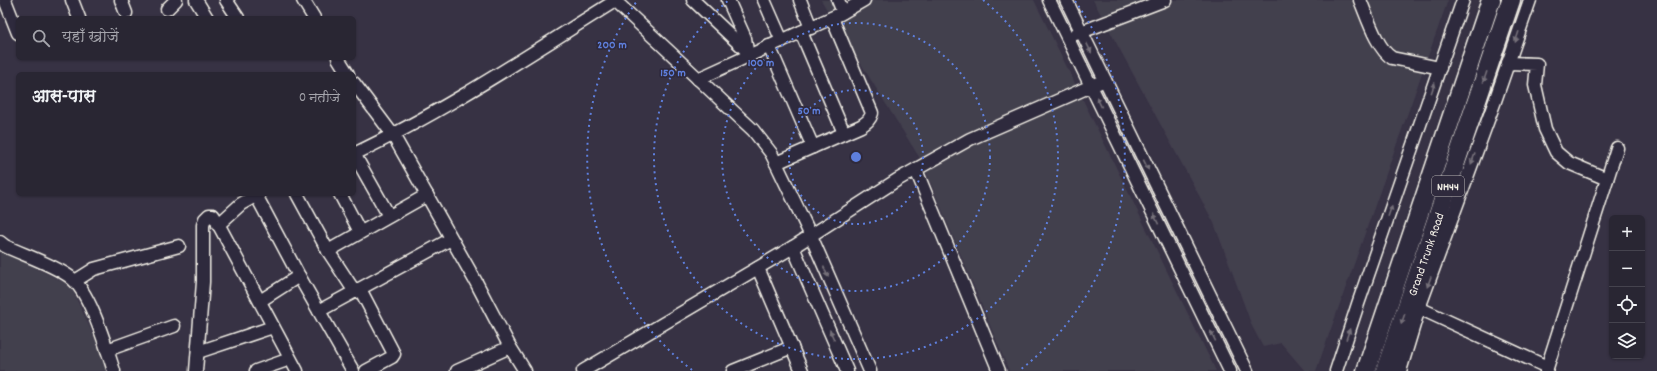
<!DOCTYPE html>
<html lang="hi">
<head>
<meta charset="utf-8">
<style>
  :root { --surface:#292633; --page:#312e3b; --text:#f1f3f6; --muted:#a5a5ac; --line:#45434e }
  body { margin:0; font-family:Dekko,"Playpen Sans Deva",sans-serif; background:var(--page); color:var(--text) }
  .controls { position:absolute; right:12px; bottom:12px; display:grid; overflow:hidden; border-radius:6px; box-shadow:0 1px 3px #0004 }
  .controls button { width:36px; height:36px; display:grid; place-items:center; padding:0; border:0; border-bottom:1px solid var(--line); background:var(--surface); color:var(--text); font:20px sans-serif }
  .list { margin:0; padding:0; list-style:none }
  h2 { display:flex; justify-content:space-between; align-items:center; height:52px; margin:0; padding:0 16px; font-size:17px }
  h2 small { font-size:13px; font-weight:400; color:var(--muted) }
  .icon { flex:none; width:22px; height:22px; fill:none; stroke:currentColor; stroke-width:2; stroke-linecap:round; stroke-linejoin:round }
  .map { position:relative; flex:none; width:1657px; height:371px; overflow:hidden }
  .search { position:absolute; background:var(--surface); box-shadow:0 1px 3px #0004; left:16px; top:16px; width:340px; height:44px; display:flex; align-items:center; gap:10px; box-sizing:border-box; padding:0 14px; border-radius:6px; color:var(--muted); font-size:15px }
  .panel { position:absolute; background:var(--surface); box-shadow:0 1px 3px #0004; left:16px; top:72px; width:340px; height:124px; border-radius:6px }
  .map>svg:first-child { display:block }
  .built { fill:#433f4e }
  .lines { fill:none; stroke-linecap:round; stroke-linejoin:round }
  .minor-casing { stroke:#f4f1e8; stroke-width:15 }
  .highway-casing { stroke:#f4f1e8; stroke-width:21 }
  .minor { stroke:#2f2a3d; stroke-width:12 }
  .highway { stroke:#2f2a3d; stroke-width:18 }
  .oneway { fill:#747079 }
  .ring { fill:none; stroke:#5e7fdd; stroke-width:2; stroke-dasharray:2 4 }
  .labels { text-anchor:middle; stroke-width:3.5; stroke-linejoin:round; paint-order:stroke }
  .shield { fill:#2f2a3d; stroke:#b9b5b5; stroke-width:1 }
  .shield-label { font-size:12px; font-weight:bold; fill:#f4f1e8 }
  .street-label { font-size:13px; fill:#f4f1e8; stroke:#2f2a3d }
  .centre { fill:#5e7fdd; stroke:#2f2a3d; stroke-width:2 }
  .ring-label { font-size:12px; text-anchor:middle; font-weight:bold; fill:#5e7fdd; stroke:#2f2a3d; stroke-width:3.5; stroke-linejoin:round; paint-order:stroke }
</style>
</head>
<body>
<div class="map">
<svg width="1657" height="371" viewBox="0 0 1657 371">
  <rect width="100%" height="100%" fill="#373244"/>
  <filter id="ink" filterUnits="userSpaceOnUse"><feTurbulence type="fractalNoise" baseFrequency=".025" numOctaves="2"/><feDisplacementMap in="SourceGraphic" scale="8" xChannelSelector="R" yChannelSelector="G"/><feConvolveMatrix kernelMatrix="1 2 1 2 8 2 1 2 1" color-interpolation-filters="sRGB"/></filter>
  <g filter="url(#ink)">
    <!-- built -->
    <g class="built">
      <polygon points="821,0 1034,0 1216,371 1009,371 921,160"/>
      <polygon points="1093,0 1448,0 1316,371 1305,371 1281,343 1263,347 1252,326 1214,223"/>
      <polygon points="0,250 70,285 101,351 107,371 0,371"/>
    </g>
    <g class="lines">
      <defs>
        <g id="minor">
          <polyline points="5,0 18,33"/>
          <polyline points="72,0 79,18"/>
          <polyline points="121,0 126,13"/>
          <polyline points="196,0 207,18"/>
          <polyline points="226,0 238,18"/>
          <polyline points="303,0 314,18"/>
          <polyline points="614,0 753,130 771,153 776,163 811,236 870,371"/>
          <polyline points="693,0 751,55"/>
          <polyline points="728,0 745,38 747,51"/>
          <polyline points="764,0 782,41"/>
          <polyline points="800,0 811,28"/>
          <polyline points="838,0 843,12"/>
          <polyline points="1049,0 1230,371"/>
          <polyline points="1066,0 1247,371"/>
          <path d="M1360,0C1367,16 1377,49 1392,58L1440,68"/>
          <polyline points="167,9 176,0"/>
          <polyline points="801,32 844,133"/>
          <polyline points="1076,34 1165,0"/>
          <polyline points="769,46 813,147"/>
          <polyline points="338,58 348,74"/>
          <polyline points="1508,63 1537,64 1535,85 1545,129 1556,152 1569,163 1607,179"/>
          <polyline points="698,79 840,14 864,0"/>
          <polyline points="354,83 393,135 476,282 510,347 525,371"/>
          <path d="M354,154C445,111 530,54 615,1"/>
          <polyline points="354,154 389,216"/>
          <path d="M776,163L861,126C867,122 870,120 872,113L832,18"/>
          <polyline points="916,170 999,371"/>
          <polyline points="297,194 328,251 355,292"/>
          <polyline points="340,194 360,232"/>
          <polyline points="256,195 299,276 353,371"/>
          <polyline points="218,225 241,204 259,194"/>
          <path d="M0,242L5,246C24,255 54,265 70,277C90,291 106,347 114,371"/>
          <polyline points="793,247 847,371"/>
          <polyline points="328,251 427,195"/>
          <polyline points="758,268 802,371"/>
          <polyline points="75,281 94,269 179,246"/>
          <polyline points="360,289 394,354 392,357 366,371"/>
          <polyline points="260,301 299,276"/>
          <polyline points="1419,308 1547,367"/>
          <polyline points="319,311 451,239"/>
          <polyline points="107,350 174,326"/>
          <polyline points="198,352 273,327"/>
          <polyline points="196,371 203,282 203,225 205,219 209,215 213,215 215,218 297,371"/>
          <polyline points="256,371 290,359"/>
          <polyline points="457,371 510,347"/>
          <polyline points="583,371 793,247 897,180 970,139 1105,80"/>
          <polyline points="733,371 792,347"/>
          <polyline points="1336,371 1358,304 1463,0"/>
          <polyline points="1400,371 1419,308 1495,101 1530,0"/>
          <polyline points="1546,371 1617,148"/>
        </g>
        <g id="highway">
          <polyline points="1366,371 1491,0"/>
          <polyline points="1385,371 1511,0"/>
        </g>
      </defs>
      <!-- minor casing -->
      <use href="#minor" class="minor-casing"/>
      <!-- highway casing -->
      <use href="#highway" class="highway-casing"/>
      <!-- minor -->
      <use href="#minor" class="minor"/>
      <!-- highway -->
      <use href="#highway" class="highway"/>
    </g>
    <!-- one-way arrows -->
    <defs><path id="oneway-solid" d="M-6-.8H1V-3.2L6.5 0L1 3.2V.8H-6Z"/></defs>
    <g class="oneway">
      <use href="#oneway-solid" transform="translate(1517 37) rotate(109)"/>
      <use href="#oneway-solid" transform="translate(1089 48) rotate(64)"/>
      <use href="#oneway-solid" transform="translate(1485 77) rotate(109)"/>
      <use href="#oneway-solid" transform="translate(1433 88) rotate(-71)"/>
      <use href="#oneway-solid" transform="translate(1099 102) rotate(-116)"/>
      <use href="#oneway-solid" transform="translate(1473 159) rotate(110)"/>
      <use href="#oneway-solid" transform="translate(1146 165) rotate(64)"/>
      <use href="#oneway-solid" transform="translate(1390 211) rotate(-71)"/>
      <use href="#oneway-solid" transform="translate(1156 219) rotate(-115)"/>
      <use href="#oneway-solid" transform="translate(826 272) rotate(66)"/>
      <use href="#oneway-solid" transform="translate(1429 282) rotate(110)"/>
      <use href="#oneway-solid" transform="translate(1403 319) rotate(109)"/>
      <use href="#oneway-solid" transform="translate(1348 334) rotate(-71)"/>
      <use href="#oneway-solid" transform="translate(832 335) rotate(-114)"/>
      <use href="#oneway-solid" transform="translate(1213 336) rotate(-116)"/>
    </g>
  </g>
  <!-- distance rings -->
  <g class="ring">
    <circle cx="856" cy="157" r="67"/>
    <circle cx="856" cy="157" r="134"/>
    <path d="M983 0A202 202 0 1 1 729 0"/>
    <path d="M692 370A269 269 0 0 1 637 1M1075 1A269 269 0 0 1 1020 370"/>
  </g>
  <g class="labels">
    <!-- shield labels -->
    <rect class="shield" x="1432" y="176" width="32" height="20" rx="3"/>
    <g class="shield-label">
      <text x="1448" y="190">NH44</text>
    </g>
    <!-- street labels -->
    <g class="street-label">
      <text transform="translate(1425 254) rotate(-71)" y="5">Grand Trunk Road</text>
    </g>
  </g>
  <circle cx="856" cy="157" r="6" class="centre"/>
  <g class="ring-label">
    <text x="612" y="48">200 m</text>
    <text x="761" y="66">100 m</text>
    <text x="673" y="76">150 m</text>
    <text x="809" y="114">50 m</text>
  </g>
</svg>
<div class="controls">
<button>+</button>
<button>−</button>
<button><svg class="icon" aria-label="locate" viewBox="0 0 24 24"><circle cx="12" cy="12" r="6"/><path d="M12 2v4M12 18v4M2 12h4M18 12h4"/></svg></button>
<button><svg class="icon" aria-label="layers" viewBox="0 0 24 24"><path d="M12 4l9 5-9 5-9-5zM3 14l9 5 9-5"/></svg></button>
</div>
<div class="search"><svg class="icon" aria-label="search" viewBox="0 0 24 24"><circle cx="10" cy="10" r="6"/><path d="M15 15l6 6"/></svg>यहाँ खोजें</div>
<section class="panel">
<h2>आस-पास<small>0 नतीजे</small></h2>
<ul class="list">
</ul>
</section>
</div>
</body>
</html>
